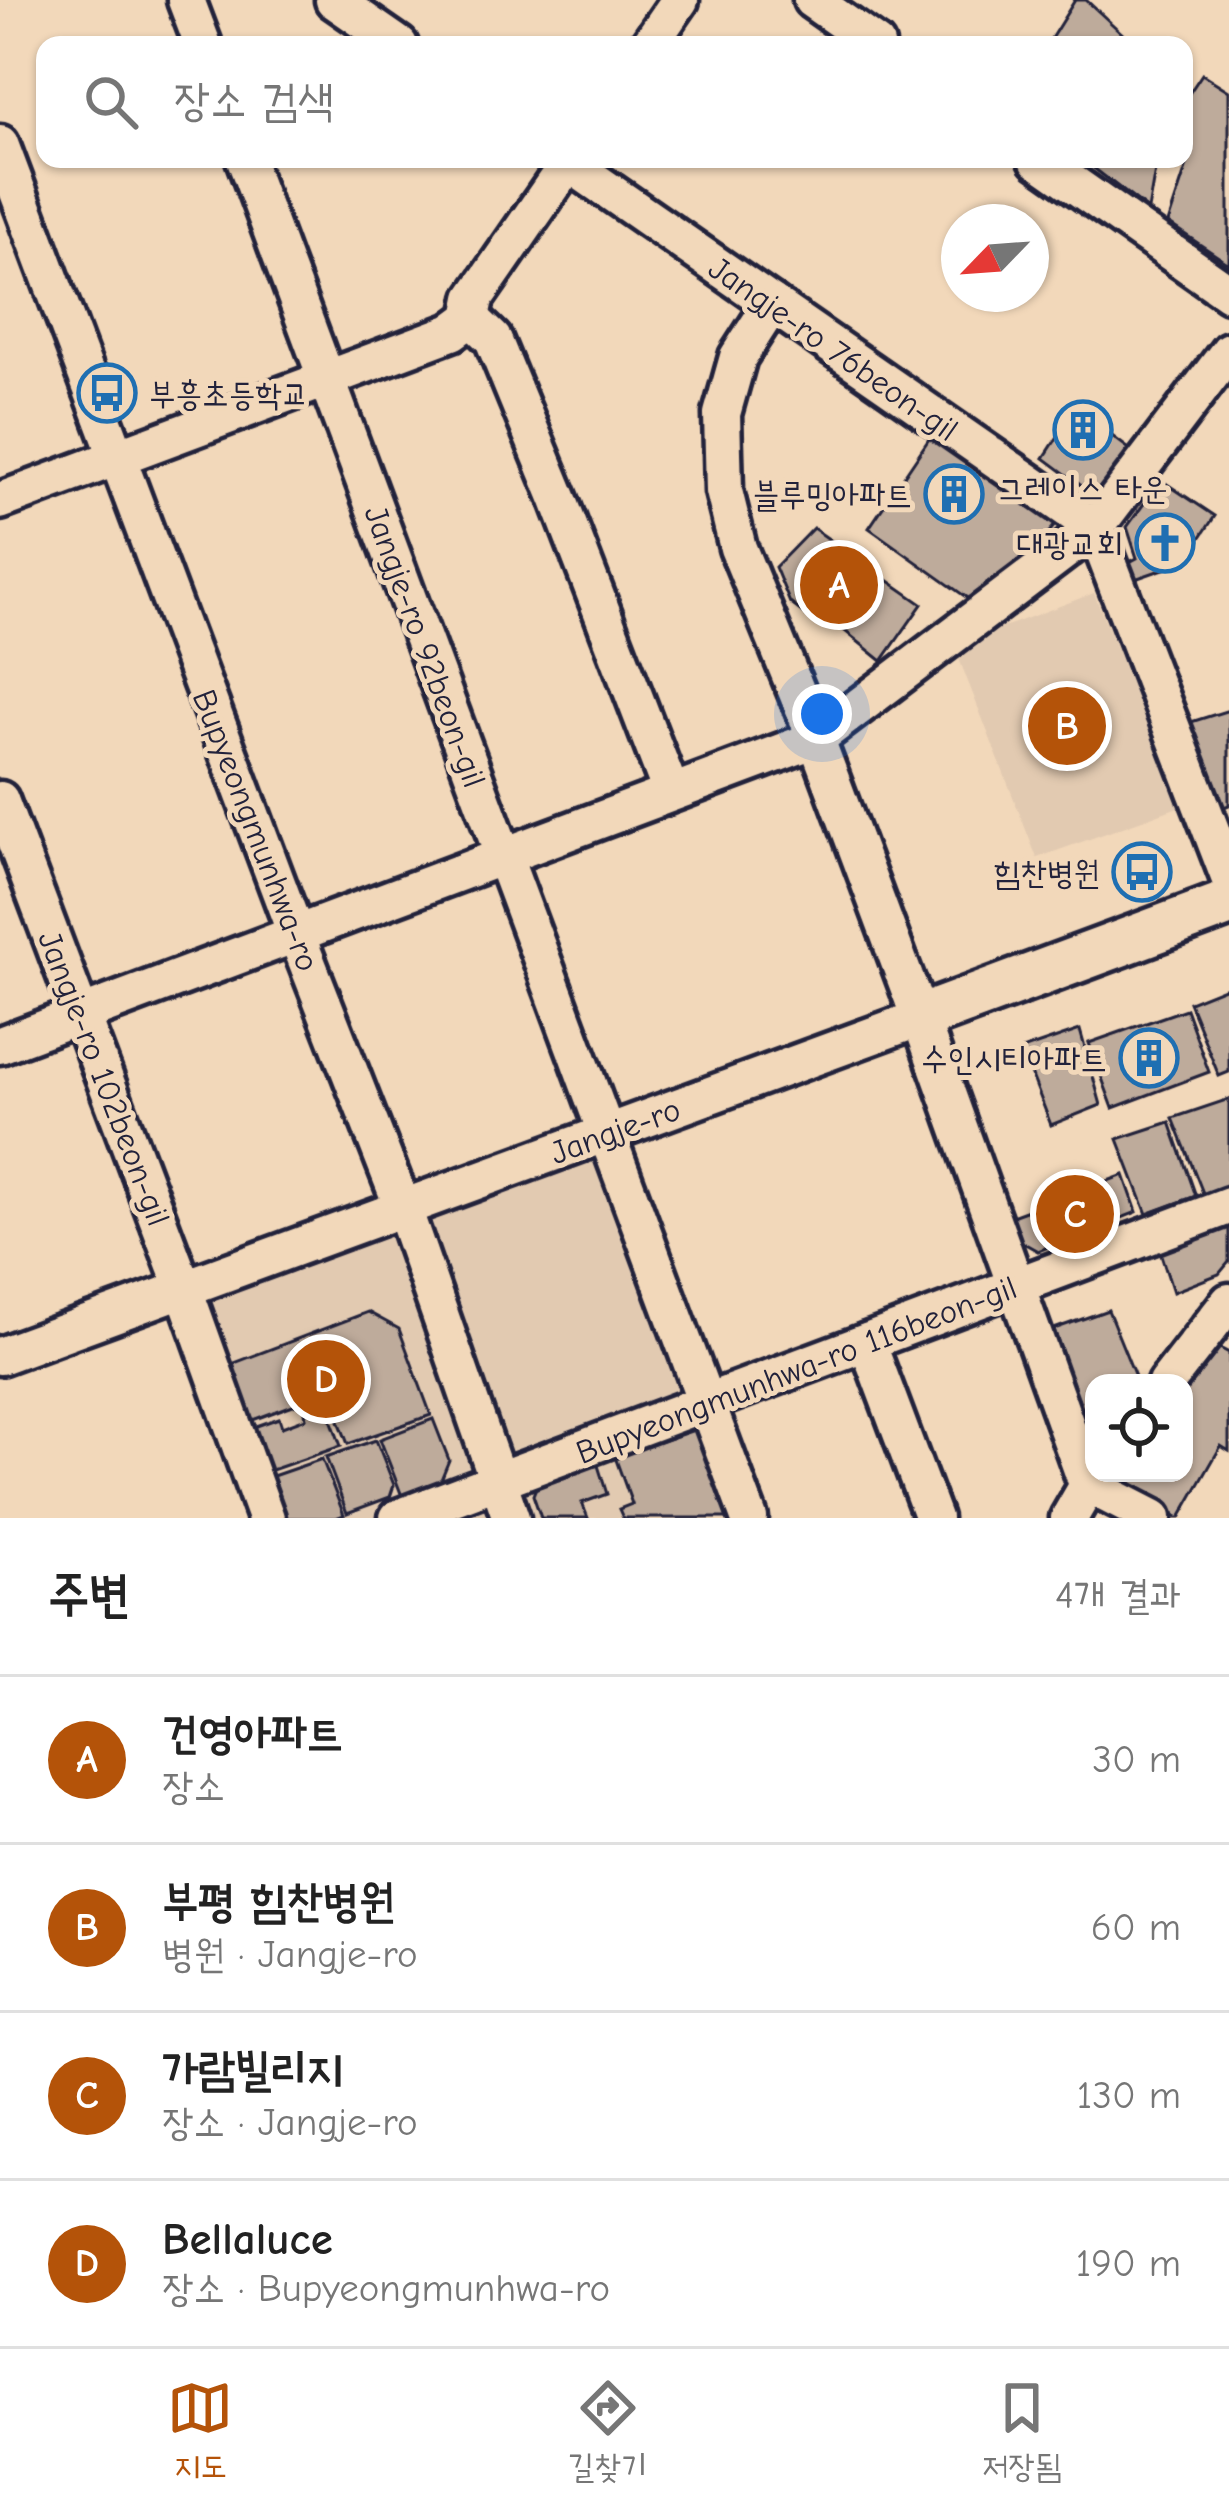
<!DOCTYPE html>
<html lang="ko">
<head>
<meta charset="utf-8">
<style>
  :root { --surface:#fff; --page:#f6f6f6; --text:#222; --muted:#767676; --line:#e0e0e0; --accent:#b45309 }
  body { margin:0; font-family:"Comic Neue","Poor Story",sans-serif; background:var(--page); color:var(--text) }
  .controls { position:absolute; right:36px; bottom:36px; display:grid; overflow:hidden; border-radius:24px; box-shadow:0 3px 9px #0004 }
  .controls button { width:108px; height:108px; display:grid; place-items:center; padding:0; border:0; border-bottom:3px solid var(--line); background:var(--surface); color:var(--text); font:60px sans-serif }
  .compass { position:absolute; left:941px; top:204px; width:108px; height:108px; border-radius:50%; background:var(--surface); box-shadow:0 3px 9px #0004; rotate:245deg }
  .you { position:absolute; left:822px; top:714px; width:42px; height:42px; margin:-30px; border:9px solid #fff; border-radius:50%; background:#1a73e8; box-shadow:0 0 0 18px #1a73e833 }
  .badge { display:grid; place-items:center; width:78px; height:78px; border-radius:50%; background:var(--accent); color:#fff; font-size:39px; font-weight:700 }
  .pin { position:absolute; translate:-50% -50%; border:6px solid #fff; box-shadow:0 3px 12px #0006 }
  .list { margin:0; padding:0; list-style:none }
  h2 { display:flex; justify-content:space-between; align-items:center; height:156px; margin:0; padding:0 48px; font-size:51px }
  h2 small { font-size:39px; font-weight:400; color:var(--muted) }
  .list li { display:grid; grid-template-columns:78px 1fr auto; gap:36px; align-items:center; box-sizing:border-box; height:168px; padding:0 48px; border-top:3px solid var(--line) }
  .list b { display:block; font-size:45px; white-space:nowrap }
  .list p { margin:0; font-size:39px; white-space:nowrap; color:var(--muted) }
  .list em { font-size:39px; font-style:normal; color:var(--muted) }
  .icon { flex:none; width:66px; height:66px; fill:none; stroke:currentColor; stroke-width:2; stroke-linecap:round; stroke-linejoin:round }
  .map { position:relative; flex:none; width:1229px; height:1518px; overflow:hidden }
  .search { position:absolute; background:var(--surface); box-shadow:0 3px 9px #0004; left:36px; right:36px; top:36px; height:132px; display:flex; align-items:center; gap:30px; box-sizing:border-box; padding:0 42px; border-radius:24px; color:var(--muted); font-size:45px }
  .sheet { height:828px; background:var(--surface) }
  nav { display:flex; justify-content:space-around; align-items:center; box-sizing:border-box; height:168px; border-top:3px solid var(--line); background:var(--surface); font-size:33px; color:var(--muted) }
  nav a { display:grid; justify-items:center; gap:6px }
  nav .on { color:var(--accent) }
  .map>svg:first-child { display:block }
  .built { fill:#e2cab1 }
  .building { fill:#beab9b; stroke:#22223b; stroke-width:3 }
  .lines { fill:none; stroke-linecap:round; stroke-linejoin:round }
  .minor-casing { stroke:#22223b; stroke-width:45 }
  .major-casing { stroke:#22223b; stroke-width:54 }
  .minor { stroke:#f2d8ba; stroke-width:36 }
  .major { stroke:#f2d8ba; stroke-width:45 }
  .labels { text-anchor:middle; stroke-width:10; stroke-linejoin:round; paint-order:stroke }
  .street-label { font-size:33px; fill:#22223b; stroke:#f2d8ba }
  .poi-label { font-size:33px; fill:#22223b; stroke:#f2d8ba; text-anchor:end }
</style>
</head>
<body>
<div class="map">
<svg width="1229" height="1518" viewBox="0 0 1229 1518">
  <rect width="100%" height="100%" fill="#f2d8ba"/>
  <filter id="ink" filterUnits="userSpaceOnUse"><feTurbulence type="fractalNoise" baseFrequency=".00833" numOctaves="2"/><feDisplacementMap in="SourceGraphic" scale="24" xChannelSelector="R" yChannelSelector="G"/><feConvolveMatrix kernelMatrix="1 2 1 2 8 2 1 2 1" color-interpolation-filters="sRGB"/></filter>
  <g filter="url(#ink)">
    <!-- built -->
    <g class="built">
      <polygon points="1094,593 1181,806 1037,858 954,646"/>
      <polygon points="607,1133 750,1518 270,1518 184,1289"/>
    </g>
    <!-- building -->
    <g class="building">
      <polygon points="1075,0 1086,0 1125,36 1121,45 1047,45"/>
      <polygon points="1202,74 1229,91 1229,264 1168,223 1190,156 1184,147 1184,101"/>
      <polygon points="1082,159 1157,159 1148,210"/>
      <polygon points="1076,409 1132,451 1106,487 1087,490 1044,458"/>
      <polygon points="931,436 1057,523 1032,552 970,600 869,528"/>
      <polygon points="1161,480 1215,516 1184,562 1132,580 1126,564 1137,558 1127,527"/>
      <polygon points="813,528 922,604 882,661 824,614 812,620 790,603 775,567"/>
      <polygon points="1229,710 1229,805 1222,808 1191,722"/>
      <polygon points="1229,986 1229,1072 1219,1076 1189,1002"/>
      <polygon points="1186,1009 1209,1072 1113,1108 1089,1043"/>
      <polygon points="1080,1030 1101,1105 1051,1125 1022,1050"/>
      <polygon points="1229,1099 1229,1187 1205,1198 1173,1118"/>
      <polygon points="1170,1122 1196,1196 1147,1214 1118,1139"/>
      <polygon points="1124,1175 1137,1212 1038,1251 1020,1241 1012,1216"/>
      <polygon points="1229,1225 1229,1262 1219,1274 1173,1292 1160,1252"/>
      <polygon points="1108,1310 1136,1379 1128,1383 1094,1383 1094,1417 1079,1405 1054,1329"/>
      <polygon points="368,1312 399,1329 431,1415 348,1444 328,1392 250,1421 229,1365"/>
      <polygon points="1212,1344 1229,1353 1229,1451 1221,1446 1180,1518 1177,1518 1119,1482 1120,1473 1184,1473 1184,1383"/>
      <polygon points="325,1403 341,1446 266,1472 251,1428 279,1418 282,1427 306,1418 305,1412"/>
      <polygon points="433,1419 449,1460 440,1482 402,1496 380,1439"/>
      <polygon points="700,1428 730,1518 623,1518 619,1509 632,1504 615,1457"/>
      <polygon points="376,1440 394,1485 390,1497 347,1513 326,1457"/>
      <polygon points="322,1459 344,1515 336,1518 286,1518 270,1477"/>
      <polygon points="596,1459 607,1494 582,1503 588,1518 541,1518 533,1495 540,1478"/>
    </g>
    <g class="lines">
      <defs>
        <g id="minor">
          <polyline points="186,0 203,45"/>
          <polyline points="334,0 399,45"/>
          <polyline points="812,0 876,45"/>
          <polyline points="649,45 680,0"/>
          <polyline points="0,144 296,934 403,1208 511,1518"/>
          <polyline points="245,159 749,1518"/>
          <polyline points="563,159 1095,528 1229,877"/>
          <polyline points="1038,159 1229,293"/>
          <polyline points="772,304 738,357 722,414 724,491 738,548 816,739 920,1018 1087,1484 1153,1518"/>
          <polyline points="471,318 493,339 559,500 671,792"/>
          <polyline points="0,501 452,332 471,318 475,298 571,159"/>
          <polyline points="0,800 184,1289 266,1518"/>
          <polyline points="0,1045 816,739 1095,528 1229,351"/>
          <polyline points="867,1342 933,1518"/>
          <polyline points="0,1356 920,1018"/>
          <polyline points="1166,1383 1229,1302"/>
          <polyline points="398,1518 1229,1206"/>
          <polyline points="1069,1518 1095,1473"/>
        </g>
        <polyline id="major" points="920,1018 1229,903"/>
      </defs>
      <!-- minor casing -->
      <use href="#minor" class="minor-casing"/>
      <!-- major casing -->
      <use href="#major" class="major-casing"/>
      <!-- minor -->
      <use href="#minor" class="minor"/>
      <!-- major -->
      <use href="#major" class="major"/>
    </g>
  </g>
  <!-- icons -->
  <defs>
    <symbol id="bus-ring" viewBox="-11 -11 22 22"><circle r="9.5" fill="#f2d8ba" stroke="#1f6fb2" stroke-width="1.5"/><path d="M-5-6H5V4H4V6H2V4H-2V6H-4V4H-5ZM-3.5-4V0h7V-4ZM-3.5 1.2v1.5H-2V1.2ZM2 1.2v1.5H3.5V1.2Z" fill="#1f6fb2"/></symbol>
    <symbol id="building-ring" viewBox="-11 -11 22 22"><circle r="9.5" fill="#f2d8ba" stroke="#1f6fb2" stroke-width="1.5"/><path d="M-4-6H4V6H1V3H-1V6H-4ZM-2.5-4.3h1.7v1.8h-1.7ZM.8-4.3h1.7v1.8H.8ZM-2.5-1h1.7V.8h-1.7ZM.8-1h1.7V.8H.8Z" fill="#1f6fb2"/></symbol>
    <symbol id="church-ring" viewBox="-11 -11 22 22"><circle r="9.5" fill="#f2d8ba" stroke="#1f6fb2" stroke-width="1.5"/><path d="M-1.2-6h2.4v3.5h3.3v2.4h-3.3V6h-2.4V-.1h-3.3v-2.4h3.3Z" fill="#1f6fb2"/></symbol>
  </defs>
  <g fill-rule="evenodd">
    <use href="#bus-ring" x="74" y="360" width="66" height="66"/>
    <use href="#building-ring" x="1050" y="397" width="66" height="66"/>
    <use href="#building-ring" x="921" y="461" width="66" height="66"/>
    <use href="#church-ring" x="1132" y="510" width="66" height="66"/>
    <use href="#bus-ring" x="1109" y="839" width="66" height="66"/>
    <use href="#building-ring" x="1116" y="1025" width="66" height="66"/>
  </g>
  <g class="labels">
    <!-- street labels -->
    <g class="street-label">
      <text transform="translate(834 348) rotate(35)" y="12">Jangje-ro 76beon-gil</text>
      <text transform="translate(426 646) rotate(70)" y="12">Jangje-ro 92beon-gil</text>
      <text transform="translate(257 830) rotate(69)" y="12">Bupyeongmunhwa-ro</text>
      <text transform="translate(105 1078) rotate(69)" y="12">Jangje-ro 102beon-gil</text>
      <text transform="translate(615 1130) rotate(-20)" y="12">Jangje-ro</text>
      <text transform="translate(796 1369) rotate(-21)" y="12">Bupyeongmunhwa-ro 116beon-gil</text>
    </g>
    <!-- poi labels -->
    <g class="poi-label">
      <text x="149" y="405" text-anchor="start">부흥초등학교</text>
      <text x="1083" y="499" text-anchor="middle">그레이스 타운</text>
      <text x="912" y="506">블루밍아파트</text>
      <text x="1123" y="555">대광교회</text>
      <text x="1100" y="884">힘찬병원</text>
      <text x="1107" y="1070">수인시티아파트</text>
    </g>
  </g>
</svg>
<div class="controls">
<button><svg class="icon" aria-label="locate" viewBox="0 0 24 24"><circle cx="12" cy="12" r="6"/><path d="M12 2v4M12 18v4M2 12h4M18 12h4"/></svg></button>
</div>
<svg class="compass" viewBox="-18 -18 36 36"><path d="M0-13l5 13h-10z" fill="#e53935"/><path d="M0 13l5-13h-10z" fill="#767676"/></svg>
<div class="you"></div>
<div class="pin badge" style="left:839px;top:585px">A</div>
<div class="pin badge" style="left:1067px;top:726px">B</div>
<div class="pin badge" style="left:1075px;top:1214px">C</div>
<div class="pin badge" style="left:326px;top:1379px">D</div>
<div class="search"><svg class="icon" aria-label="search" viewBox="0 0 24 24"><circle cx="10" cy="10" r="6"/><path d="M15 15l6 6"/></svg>장소 검색</div>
</div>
<section class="sheet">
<h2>주변<small>4개 결과</small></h2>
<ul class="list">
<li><span class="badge">A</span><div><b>건영아파트</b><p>장소</p></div><em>30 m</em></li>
<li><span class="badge">B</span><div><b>부평 힘찬병원</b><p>병원 · Jangje-ro</p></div><em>60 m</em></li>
<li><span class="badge">C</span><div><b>가람빌리지</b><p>장소 · Jangje-ro</p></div><em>130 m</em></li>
<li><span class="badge">D</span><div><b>Bellaluce</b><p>장소 · Bupyeongmunhwa-ro</p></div><em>190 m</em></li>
</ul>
</section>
<nav>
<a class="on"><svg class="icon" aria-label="map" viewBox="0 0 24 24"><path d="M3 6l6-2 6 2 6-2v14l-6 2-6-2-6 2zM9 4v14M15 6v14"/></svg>지도</a>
<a><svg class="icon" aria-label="directions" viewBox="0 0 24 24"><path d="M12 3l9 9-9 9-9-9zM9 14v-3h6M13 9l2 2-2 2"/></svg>길찾기</a>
<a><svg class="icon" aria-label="saved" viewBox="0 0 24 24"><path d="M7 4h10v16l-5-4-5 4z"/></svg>저장됨</a>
</nav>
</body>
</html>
